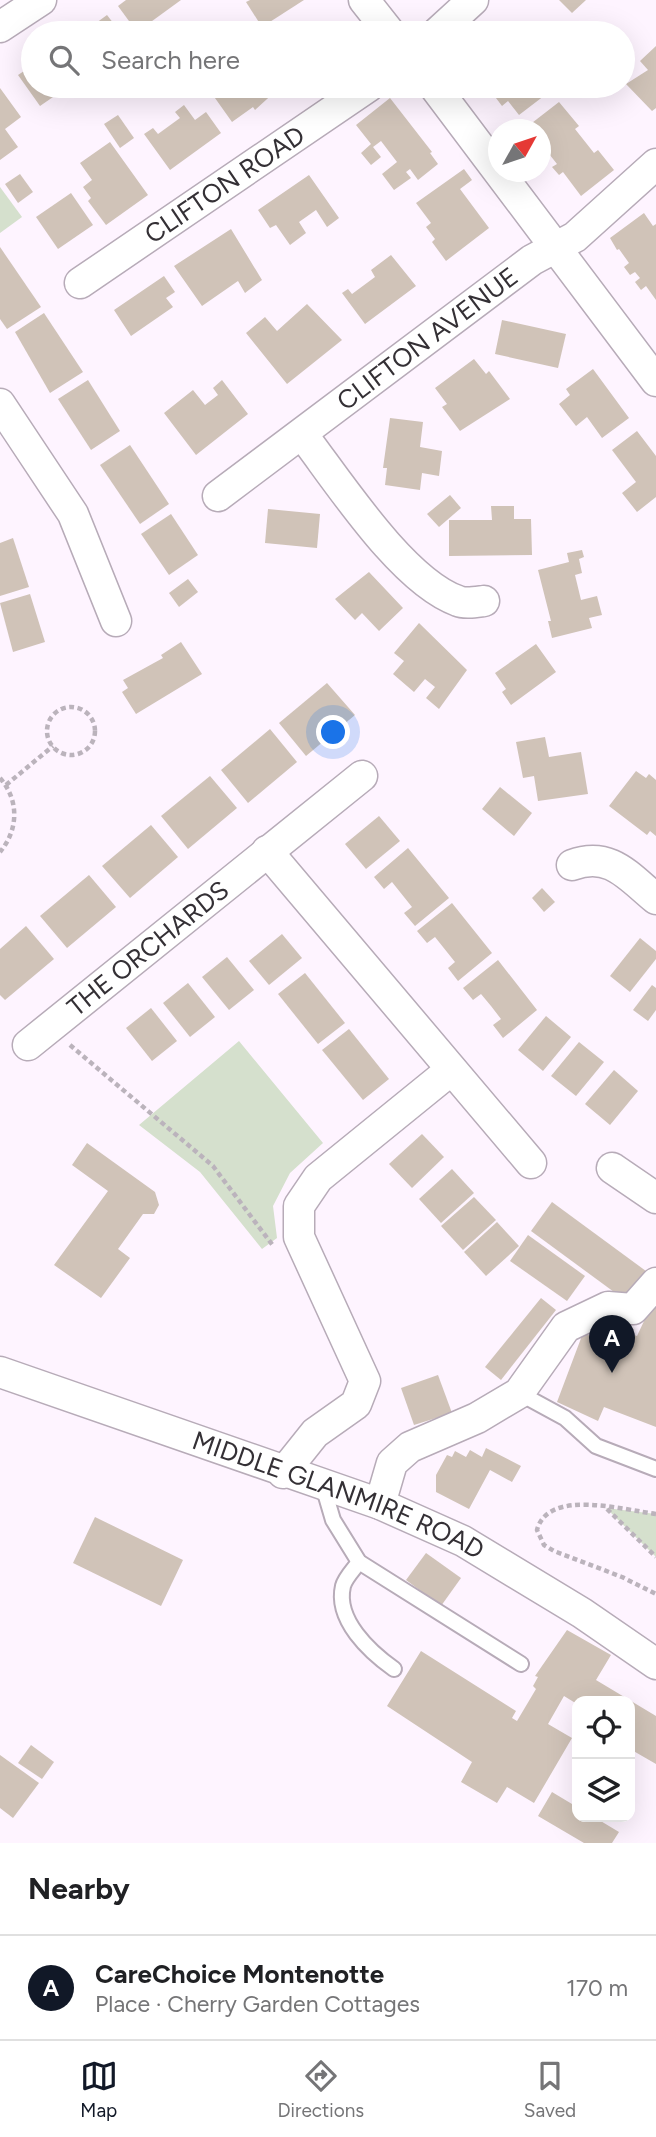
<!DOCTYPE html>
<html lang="en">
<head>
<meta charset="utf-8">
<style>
  :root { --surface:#fff; --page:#f2f2f2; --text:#202124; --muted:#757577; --line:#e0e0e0; --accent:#111827 }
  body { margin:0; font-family:Figtree,sans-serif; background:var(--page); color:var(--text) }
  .controls { position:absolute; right:21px; bottom:21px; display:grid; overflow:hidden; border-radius:14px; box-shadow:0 7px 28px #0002 }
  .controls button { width:63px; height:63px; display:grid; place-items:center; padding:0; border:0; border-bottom:2px solid var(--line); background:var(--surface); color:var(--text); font:35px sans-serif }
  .compass { position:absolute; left:488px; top:119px; width:63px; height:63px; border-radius:50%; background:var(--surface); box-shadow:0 7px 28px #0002; rotate:50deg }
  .you { position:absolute; left:334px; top:733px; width:24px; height:24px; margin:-18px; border:5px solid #fff; border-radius:50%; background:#1a73e8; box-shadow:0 0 0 10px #1a73e833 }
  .badge { display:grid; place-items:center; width:46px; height:46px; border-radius:50%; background:var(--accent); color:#fff; font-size:23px; font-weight:700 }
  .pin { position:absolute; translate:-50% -58px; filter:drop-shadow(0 2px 4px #0008) }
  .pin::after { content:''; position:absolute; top:37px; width:24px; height:21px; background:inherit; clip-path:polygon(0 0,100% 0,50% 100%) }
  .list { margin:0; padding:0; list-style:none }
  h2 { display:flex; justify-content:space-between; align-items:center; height:91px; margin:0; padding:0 28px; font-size:30px }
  h2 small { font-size:23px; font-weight:400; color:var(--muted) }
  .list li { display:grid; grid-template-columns:46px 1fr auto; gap:21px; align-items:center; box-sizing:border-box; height:105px; padding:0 28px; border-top:2px solid var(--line) }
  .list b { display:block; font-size:26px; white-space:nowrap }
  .list p { margin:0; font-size:23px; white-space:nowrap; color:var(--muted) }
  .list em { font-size:23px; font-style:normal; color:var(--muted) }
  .icon { flex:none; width:38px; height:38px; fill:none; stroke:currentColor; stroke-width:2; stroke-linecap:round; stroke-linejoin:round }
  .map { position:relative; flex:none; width:656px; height:1843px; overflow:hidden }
  .search { position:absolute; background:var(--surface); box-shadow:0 7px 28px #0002; left:21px; right:21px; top:21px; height:77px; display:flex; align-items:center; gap:18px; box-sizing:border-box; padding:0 24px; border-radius:38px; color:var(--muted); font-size:26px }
  .sheet { height:196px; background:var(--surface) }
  nav { display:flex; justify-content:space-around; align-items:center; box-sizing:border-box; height:98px; border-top:2px solid var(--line); background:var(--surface); font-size:19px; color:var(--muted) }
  nav a { display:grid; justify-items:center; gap:4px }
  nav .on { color:var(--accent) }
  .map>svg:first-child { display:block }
  .green { fill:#d5e0cd }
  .building { fill:#d0c3b8 }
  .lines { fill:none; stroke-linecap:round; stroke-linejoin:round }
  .lane-casing { stroke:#b7abb8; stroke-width:18 }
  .street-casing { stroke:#b7abb8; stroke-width:33 }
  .path { stroke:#bbb3bc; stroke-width:4.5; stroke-dasharray:5 3.5; stroke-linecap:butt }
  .lane { stroke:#fff; stroke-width:14 }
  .street { stroke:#fff; stroke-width:30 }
  .labels { text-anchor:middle; stroke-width:6; stroke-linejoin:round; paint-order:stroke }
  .street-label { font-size:26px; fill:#343035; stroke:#fff }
</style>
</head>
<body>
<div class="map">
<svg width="656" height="1843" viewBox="0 0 656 1843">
  <rect width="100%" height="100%" fill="#fef4ff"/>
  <!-- green -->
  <g class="green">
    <polygon points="0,187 22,217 0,233"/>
    <polygon points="239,1041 323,1143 290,1173 273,1206 277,1238 262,1249 200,1172 139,1125"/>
    <polygon points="606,1508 656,1514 656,1557"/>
  </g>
  <!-- building -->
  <g class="building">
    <polygon points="126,0 181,0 137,32 118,6"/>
    <polygon points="250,0 304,0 262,27 246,2"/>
    <polygon points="559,0 586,0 572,13"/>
    <polygon points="107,15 117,28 104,33 96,23"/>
    <polygon points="496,22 505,33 482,33"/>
    <polygon points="656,46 656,108 652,111 626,84 648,70 640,61"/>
    <polygon points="33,65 33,86 69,86 40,106 18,75"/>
    <polygon points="218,86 276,86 278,89 255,110 253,107 232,122 210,91"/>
    <polygon points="492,86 550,86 553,89 519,115 508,101 502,106 493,94 496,91"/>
    <polygon points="0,88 21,117 5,129 18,147 0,160"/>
    <polygon points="390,98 432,152 430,153 438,164 418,180 410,169 406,172 411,178 394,190 382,174 397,162 381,141 373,147 381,157 371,165 361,153 371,144 356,125"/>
    <polygon points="559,102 579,126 575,129 594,153 598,150 614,170 581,196 563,172 559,175 552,167 557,164 546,150 541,155 541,130 531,130 528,126"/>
    <polygon points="184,105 195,120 206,112 221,133 170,170 144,134 153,128 158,134 180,118 175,112"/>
    <polygon points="118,115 134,138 120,148 104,124"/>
    <polygon points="110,142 148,195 106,225 88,201 91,198 83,187 92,180 80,163"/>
    <polygon points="464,169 472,180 460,189 489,228 446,261 432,242 435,239 426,227 431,223 416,203"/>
    <polygon points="20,174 33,192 18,203 5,184"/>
    <polygon points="309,175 339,218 327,227 316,210 299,222 306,233 290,245 276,225 270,228 258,210"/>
    <polygon points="71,193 93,225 58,249 36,217"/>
    <polygon points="644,213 653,226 656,224 656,300 646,286 641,290 635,282 640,278 635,272 630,275 624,267 629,263 619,249 617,250 610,238"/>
    <polygon points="231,229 262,280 245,293 238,281 202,306 174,266"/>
    <polygon points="0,247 41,307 7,329 0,319"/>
    <polygon points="391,255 416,286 365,324 342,293 348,289 352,294 375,277 371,270"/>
    <polygon points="164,276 175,292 166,298 173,307 131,336 114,310"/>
    <polygon points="307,304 342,340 287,384 246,333 265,317 277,331"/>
    <polygon points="44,313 83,372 50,393 15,332"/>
    <polygon points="502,320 566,334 558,368 495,354"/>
    <polygon points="474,359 486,374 489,371 510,399 460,431 442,407 447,404 435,388"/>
    <polygon points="593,369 629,418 602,438 587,417 576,426 559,404 570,395 566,389"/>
    <polygon points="88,380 120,431 91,450 58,399"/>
    <polygon points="222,380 248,414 196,455 164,413 193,390 205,405 218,395 213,388"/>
    <polygon points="390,418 423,422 420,447 442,451 439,476 422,473 420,490 385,485 387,468 383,468"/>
    <polygon points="637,431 656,456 656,497 637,512 622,493 636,482 612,450"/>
    <polygon points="130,445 169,504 140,524 100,465"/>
    <polygon points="450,495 461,508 439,527 427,514"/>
    <polygon points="491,506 514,506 514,519 531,519 532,555 449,556 449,520 492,520"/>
    <polygon points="268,509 320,514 317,548 265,543"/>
    <polygon points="171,514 198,555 169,575 141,534"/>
    <polygon points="13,538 29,587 0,596 0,543"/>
    <polygon points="582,550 584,557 579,559 582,573 575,575 581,600 597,596 602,615 589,618 592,628 552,638 548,621 551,621 538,570 569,562 567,553"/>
    <polygon points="369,572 403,608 379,631 362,613 355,620 335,599"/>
    <polygon points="188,579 198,592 179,607 169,593"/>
    <polygon points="30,594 45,642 13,652 0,603"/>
    <polygon points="419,623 467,670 439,709 426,698 435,687 425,679 414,692 393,674 404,661 394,653"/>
    <polygon points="181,642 202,674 136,714 122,692 128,688 123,680 163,658 161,655"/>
    <polygon points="536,644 556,672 511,705 502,692 506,689 495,673"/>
    <polygon points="327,683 355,715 306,756 279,723"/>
    <polygon points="270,729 297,762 248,803 221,770"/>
    <polygon points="545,737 549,757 581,752 588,794 538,801 534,776 523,778 516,742"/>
    <polygon points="636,771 646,778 649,774 656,780 656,836 650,831 647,835 609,806"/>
    <polygon points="210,776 237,808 188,849 161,816"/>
    <polygon points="500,787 532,813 514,836 482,809"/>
    <polygon points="379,816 400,841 366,869 345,844"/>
    <polygon points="151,825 178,857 130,898 102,866"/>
    <polygon points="408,848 449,898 415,926 404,913 412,907 392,882 384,889 374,877"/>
    <polygon points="89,875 116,907 67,948 40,916"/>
    <polygon points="542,888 555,902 544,912 532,898"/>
    <polygon points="452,903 492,953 458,981 448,968 455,962 435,937 427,943 417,931"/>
    <polygon points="26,926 54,959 5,1000 0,995 0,949"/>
    <polygon points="282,934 302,958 269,985 249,961"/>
    <polygon points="640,938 656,951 656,959 630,992 610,976"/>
    <polygon points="227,957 254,990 229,1010 202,977"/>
    <polygon points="498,960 537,1010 503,1038 493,1025 501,1019 491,1006 481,994 473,1000 463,988"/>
    <polygon points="305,973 345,1023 318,1044 278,994"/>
    <polygon points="188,983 215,1017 190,1037 163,1003"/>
    <polygon points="652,985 656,988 656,1010 648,1021 633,1010"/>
    <polygon points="151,1008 177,1041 152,1061 126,1028"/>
    <polygon points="546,1016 571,1037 543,1071 518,1050"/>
    <polygon points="349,1029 389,1079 363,1100 322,1050"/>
    <polygon points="579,1042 604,1062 576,1096 551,1076"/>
    <polygon points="614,1070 638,1091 610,1125 585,1104"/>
    <polygon points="422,1134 444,1157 412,1188 389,1164"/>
    <polygon points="87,1143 155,1192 159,1205 154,1214 143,1214 118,1249 130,1258 101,1298 54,1265 108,1191 72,1165"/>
    <polygon points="452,1169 474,1193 441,1223 419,1199"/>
    <polygon points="474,1197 496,1220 463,1250 441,1226"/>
    <polygon points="552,1202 650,1274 629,1303 531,1231"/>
    <polygon points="497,1222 519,1246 486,1276 464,1252"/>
    <polygon points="528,1235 585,1276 567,1301 510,1261"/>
    <polygon points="541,1298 556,1310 501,1380 485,1367"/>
    <polygon points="652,1304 656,1306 656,1427 604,1407 598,1421 557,1402 583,1333 612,1344 618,1329 637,1336"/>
    <polygon points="438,1375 452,1413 414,1425 401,1388"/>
    <polygon points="486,1448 521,1466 512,1482 490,1470 469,1509 436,1492 436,1475 447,1455 452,1457 455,1451 466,1457 470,1450 482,1457"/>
    <polygon points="95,1517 183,1560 161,1606 73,1563"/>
    <polygon points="426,1553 461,1578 441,1606 406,1580"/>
    <polygon points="567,1630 611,1655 596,1680 656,1716 656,1764 630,1749 630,1701 577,1701 577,1704 564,1696 548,1724 572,1738 534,1803 507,1787 497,1803 461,1782 472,1762 387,1706 421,1651 516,1711 512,1718 517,1721 536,1689 533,1686 538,1677 535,1676"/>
    <polygon points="31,1745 54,1762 42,1779 18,1763"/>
    <polygon points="0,1755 39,1783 13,1818 0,1808"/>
    <polygon points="552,1792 577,1807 577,1817 594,1817 619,1832 612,1843 584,1843 538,1816"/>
  </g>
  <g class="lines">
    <defs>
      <g id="lane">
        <polyline points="519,1393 565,1418 596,1446 656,1469"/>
        <polyline points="323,1486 333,1520 359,1562 521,1664"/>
        <path d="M359,1562C354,1569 345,1578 343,1586C335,1620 370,1652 394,1669"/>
      </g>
      <g id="street">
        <polyline points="364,0 390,33"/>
        <polyline points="0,27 41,0"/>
        <polyline points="437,33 473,0"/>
        <polyline points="434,86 656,381"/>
        <path id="s1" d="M80,283L369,86"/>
        <polyline points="0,404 73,514 116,621"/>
        <path d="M302,434C338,481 402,581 458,601C465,604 476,602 484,601"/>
        <path id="s2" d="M218,496L532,260L575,237L656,164"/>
        <polyline points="267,851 531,1163"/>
        <path d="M572,865C610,851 628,876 656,899"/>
        <path id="s3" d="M28,1045L362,776"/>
        <polyline points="612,1168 656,1198"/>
        <path id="s4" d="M0,1372L380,1504L463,1541L582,1613L656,1664"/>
        <polyline points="283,1473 315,1433 356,1404 365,1381 299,1237 299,1206 318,1178 451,1070"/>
        <polyline points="380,1504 392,1463 410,1447 477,1418 519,1393 566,1327 608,1307 633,1309 656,1283"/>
      </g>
    </defs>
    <!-- lane casing -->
    <use href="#lane" class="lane-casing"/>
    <!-- street casing -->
    <use href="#street" class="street-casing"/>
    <!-- path -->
    <g class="path">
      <circle cx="71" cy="731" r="24"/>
      <path d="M0,778C19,800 19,829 0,852"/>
      <polyline points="6,785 53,746"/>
      <polyline points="70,1045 213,1166 274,1247"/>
      <polyline points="607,1509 656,1557"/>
      <path d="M656,1514C624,1510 548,1488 537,1530L544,1545L554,1551L622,1577L656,1594"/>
    </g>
    <!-- lane -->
    <use href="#lane" class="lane"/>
    <!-- street -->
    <use href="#street" class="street"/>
  </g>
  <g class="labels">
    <!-- street labels -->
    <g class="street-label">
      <text dy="9" stroke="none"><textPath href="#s1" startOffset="175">CLIFTON ROAD</textPath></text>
      <text dy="9" stroke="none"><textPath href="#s2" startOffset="262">CLIFTON AVENUE</textPath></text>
      <text dy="9" stroke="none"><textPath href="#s3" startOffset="154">THE ORCHARDS</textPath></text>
      <text dy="9" stroke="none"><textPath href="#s4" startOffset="360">MIDDLE GLANMIRE ROAD</textPath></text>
    </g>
  </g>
</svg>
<div class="controls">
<button><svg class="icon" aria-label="locate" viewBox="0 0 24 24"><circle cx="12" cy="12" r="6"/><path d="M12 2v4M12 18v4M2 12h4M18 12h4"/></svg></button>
<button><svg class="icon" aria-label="layers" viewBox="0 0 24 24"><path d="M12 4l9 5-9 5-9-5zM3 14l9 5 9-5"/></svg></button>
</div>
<svg class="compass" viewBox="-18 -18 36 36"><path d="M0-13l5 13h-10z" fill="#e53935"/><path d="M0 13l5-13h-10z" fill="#757577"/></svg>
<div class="you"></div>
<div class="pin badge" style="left:612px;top:1373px">A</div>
<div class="search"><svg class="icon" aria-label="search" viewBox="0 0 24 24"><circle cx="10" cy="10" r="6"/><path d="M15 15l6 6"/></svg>Search here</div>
</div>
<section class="sheet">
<h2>Nearby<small></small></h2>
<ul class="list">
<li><span class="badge">A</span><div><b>CareChoice Montenotte</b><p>Place · Cherry Garden Cottages</p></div><em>170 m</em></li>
</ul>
</section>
<nav>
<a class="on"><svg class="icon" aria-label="map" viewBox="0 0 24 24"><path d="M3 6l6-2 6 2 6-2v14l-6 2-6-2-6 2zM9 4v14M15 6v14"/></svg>Map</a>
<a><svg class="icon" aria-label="directions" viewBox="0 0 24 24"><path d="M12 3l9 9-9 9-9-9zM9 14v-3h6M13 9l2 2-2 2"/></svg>Directions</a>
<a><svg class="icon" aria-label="saved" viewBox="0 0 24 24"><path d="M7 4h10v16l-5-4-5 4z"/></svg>Saved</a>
</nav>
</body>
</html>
